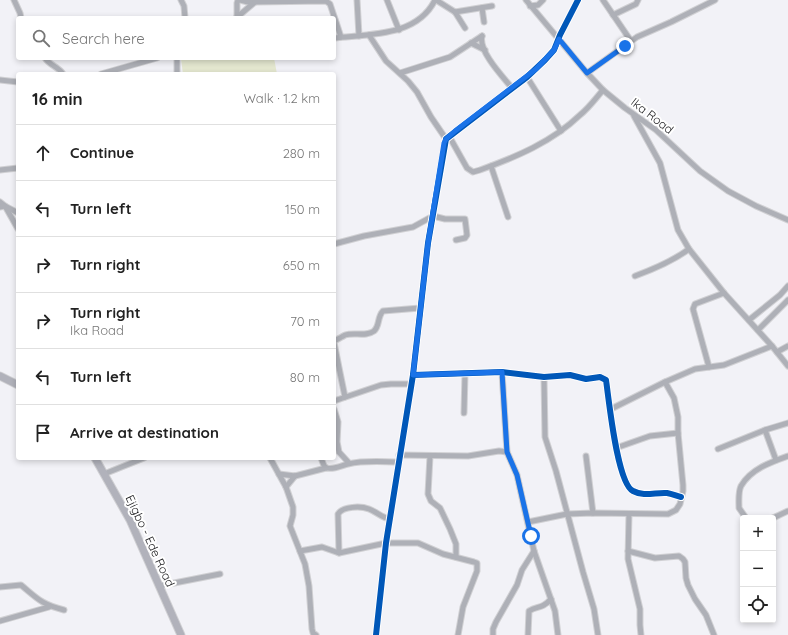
<!DOCTYPE html>
<html lang="en">
<head>
<meta charset="utf-8">
<style>
  :root { --surface:#fff; --page:#f6f6f6; --text:#222; --muted:#767676; --line:#e0e0e0 }
  body { margin:0; font-family:Quicksand,sans-serif; background:var(--page); color:var(--text) }
  .controls { position:absolute; right:12px; bottom:12px; display:grid; overflow:hidden; border-radius:4px; box-shadow:0 2px 6px #0003 }
  .controls button { width:36px; height:36px; display:grid; place-items:center; padding:0; border:0; border-bottom:1px solid var(--line); background:var(--surface); color:var(--text); font:20px sans-serif }
  .stop { position:absolute; width:12px; height:12px; margin:-9px; border:3px solid #1a73e8; border-radius:50%; background:#fff }
  .stop.end { background:#1a73e8; border-color:#fff; box-shadow:0 1px 4px #0008 }
  .list { margin:0; padding:0; list-style:none }
  h2 { display:flex; justify-content:space-between; align-items:center; height:52px; margin:0; padding:0 16px; font-size:17px }
  h2 small { font-size:13px; font-weight:400; color:var(--muted) }
  .list li { display:grid; grid-template-columns:26px 1fr auto; gap:12px; align-items:center; box-sizing:border-box; height:56px; padding:0 16px; border-top:1px solid var(--line) }
  .list b { display:block; font-size:15px; white-space:nowrap }
  .list p { margin:0; font-size:13px; white-space:nowrap; color:var(--muted) }
  .list em { font-size:13px; font-style:normal; color:var(--muted) }
  .icon { flex:none; width:22px; height:22px; fill:none; stroke:currentColor; stroke-width:2; stroke-linecap:round; stroke-linejoin:round }
  .map { position:relative; flex:none; width:788px; height:635px; overflow:hidden }
  .search { position:absolute; background:var(--surface); box-shadow:0 2px 6px #0003; left:16px; top:16px; width:320px; height:44px; display:flex; align-items:center; gap:10px; box-sizing:border-box; padding:0 14px; border-radius:4px; color:var(--muted); font-size:15px }
  .panel { position:absolute; background:var(--surface); box-shadow:0 2px 6px #0003; left:16px; top:72px; width:320px; height:388px; border-radius:4px }
  .map>svg:first-child { display:block }
  .green { fill:#e5e8d0 }
  .lines { fill:none; stroke-linecap:round; stroke-linejoin:round }
  .minor-casing { stroke:#d0d0d3; stroke-width:7 }
  .major-casing { stroke:#d0d0d3; stroke-width:9 }
  .minor { stroke:#aeb0b7; stroke-width:5 }
  .major { stroke:#b1b2bb; stroke-width:7 }
  .cycleway-casing { stroke:#fff; stroke-width:8 }
  .cycleway { stroke:#0057b8; stroke-width:6 }
  .route { stroke:#1a73e8; stroke-width:5 }
  .labels { text-anchor:middle; stroke-width:4; stroke-linejoin:round; paint-order:stroke }
  .street-label { font-size:12px; fill:#1b1b1e; stroke:#fff }
</style>
</head>
<body>
<div class="map">
<svg width="788" height="635" viewBox="0 0 788 635">
  <rect width="100%" height="100%" fill="#f2f2f7"/>
  <!-- green -->
  <polygon class="green" points="192,58 274,58 277,74 183,74 181,59"/>
  <g class="lines">
    <defs>
      <g id="minor">
        <polyline points="14,0 20,13 21,18"/>
        <polyline points="181,0 184,6 185,18"/>
        <polyline points="240,0 248,2 326,1 330,4 341,37"/>
        <polyline points="357,0 359,36"/>
        <polyline points="387,0 399,30"/>
        <polyline points="436,0 455,12 465,28"/>
        <polyline points="526,0 587,73 603,90 625,108 656,130 700,171 728,191 756,206 788,220"/>
        <polyline points="603,0 631,41"/>
        <polyline points="530,6 538,5 543,0"/>
        <polyline points="482,8 484,22"/>
        <polyline points="455,12 492,6"/>
        <polyline points="613,15 636,4 638,0"/>
        <polyline points="237,17 237,3 238,0"/>
        <polyline points="236,18 255,2"/>
        <polyline points="369,35 386,61 408,81 417,92 431,117 446,139"/>
        <path d="M482,36C478,51 503,77 512,88"/>
        <path d="M334,38C369,34 417,37 435,0"/>
        <polyline points="471,43 485,50"/>
        <path d="M45,58C49,65 59,67 63,74"/>
        <polyline points="400,73 450,57 482,36"/>
        <polyline points="587,73 637,37 671,22 715,0"/>
        <polyline points="101,74 157,58"/>
        <polyline points="177,74 177,58"/>
        <polyline points="527,77 561,131"/>
        <polyline points="0,80 18,82"/>
        <polyline points="634,116 660,163 675,219 678,230 689,249 724,293 772,346 788,366"/>
        <path d="M449,136L467,168L473,172L480,170C516,157 552,142 580,115C589,108 596,98 603,90"/>
        <polyline points="491,166 508,217"/>
        <polyline points="0,170 18,168"/>
        <polyline points="0,202 5,206 18,229"/>
        <polyline points="0,207 5,206 18,213"/>
        <polyline points="334,244 364,236 413,227 433,216 445,219 465,219 467,235 465,238 456,240"/>
        <path d="M635,276C654,269 673,261 689,249"/>
        <polyline points="749,320 780,295 788,286"/>
        <polyline points="758,330 788,300"/>
        <path d="M334,341C338,339 342,337 345,335C354,332 366,337 374,331C380,326 377,317 383,311L420,308"/>
        <polyline points="334,343 345,397"/>
        <polyline points="777,352 788,346"/>
        <polyline points="709,367 693,309 695,304 724,293"/>
        <polyline points="502,372 507,452 517,475 534,551 555,611 558,635"/>
        <path d="M413,375L502,372L544,377L570,375L586,379L600,377L606,380C609,400 617,483 633,491C644,497 656,492 667,493C672,494 677,496 681,497"/>
        <polyline points="544,377 545,437 556,471 583,572 594,609 598,635"/>
        <polyline points="334,401 381,385 391,384 411,384"/>
        <polyline points="334,409 338,422 337,442 339,452 349,463"/>
        <polyline points="611,409 665,382 695,369 724,365 772,346"/>
        <polyline points="464,413 465,373"/>
        <polyline points="765,430 776,460"/>
        <polyline points="616,448 650,436 678,433"/>
        <polyline points="718,449 765,430 788,423"/>
        <polyline points="399,455 468,456 499,451 507,452"/>
        <polyline points="430,456 428,494 431,501 440,508 450,529 456,544 456,557"/>
        <polyline points="586,456 593,513"/>
        <polyline points="270,458 286,487 293,507 293,515 290,526 305,564 309,586 312,629 313,633 316,635"/>
        <path d="M321,458C323,462 323,467 327,468C333,470 343,465 348,464C365,460 382,462 399,462"/>
        <polyline points="104,474 144,458"/>
        <polyline points="279,474 295,476 326,468"/>
        <polyline points="286,487 295,476"/>
        <polyline points="629,514 628,559 640,609 640,625 641,635"/>
        <path d="M746,518L739,508C739,502 738,492 741,486C751,469 771,462 788,456"/>
        <polyline points="773,518 788,511"/>
        <polyline points="528,522 567,514 593,513 668,514 676,510 680,504 683,491 683,485 678,433 678,417 674,398 665,382"/>
        <polyline points="300,551 322,547 339,553 386,543 418,543 443,554 474,562 477,563 477,571 463,607 458,635"/>
        <polyline points="628,551 655,558 679,556 683,559 685,562 686,578 688,585 695,599 706,615 714,635"/>
        <path d="M339,553L338,514C343,506 361,506 369,509C377,512 382,518 390,519"/>
        <polyline points="159,586 220,574"/>
        <path d="M0,587L21,585C38,599 41,604 64,610"/>
        <polyline points="0,621 49,607"/>
        <polyline points="376,635 386,543 413,375 428,243 446,139 527,77 545,60 554,50 560,35 578,0"/>
        <polyline points="493,635 493,629 496,622 517,585 522,570 534,551"/>
        <path d="M528,635L529,611C538,605 541,610 551,599"/>
      </g>
      <g id="major">
        <polyline points="0,376 18,385"/>
        <polyline points="95,458 130,520 181,635"/>
      </g>
    </defs>
    <!-- minor casing -->
    <use href="#minor" class="minor-casing"/>
    <!-- major casing -->
    <use href="#major" class="major-casing"/>
    <!-- minor -->
    <use href="#minor" class="minor"/>
    <!-- major -->
    <use href="#major" class="major"/>
    <defs>
      <g id="cycleway">
        <path d="M413,375L502,372L544,377L570,375L586,379L600,377L606,380C609,400 617,483 633,491C644,497 656,492 667,493C672,494 677,496 681,497"/>
        <polyline points="376,635 386,543 413,375 428,243 446,139 527,77 545,60 554,50 560,35 578,0"/>
      </g>
    </defs>
    <!-- cycleway casing -->
    <use href="#cycleway" class="cycleway-casing"/>
    <!-- cycleway -->
    <use href="#cycleway" class="cycleway"/>
  </g>
  <g class="lines">
    <!-- route -->
    <polyline class="route" points="531,536 517,475 507,452 502,372 413,375 428,243 444,143 446,139 455,131 536,69 554,50 559,39 587,73 625,46"/>
  </g>
  <g class="labels">
    <!-- street labels -->
    <g class="street-label">
      <text transform="translate(652 116) rotate(38)" y="4">Ika Road</text>
      <text transform="translate(150 541) rotate(65)" y="4">Ejigbo - Ede Road</text>
    </g>
  </g>
</svg>
<div class="controls">
<button>+</button>
<button>−</button>
<button><svg class="icon" aria-label="locate" viewBox="0 0 24 24"><circle cx="12" cy="12" r="6"/><path d="M12 2v4M12 18v4M2 12h4M18 12h4"/></svg></button>
</div>
<div class="stop" style="left:531px;top:536px"></div>
<div class="stop end" style="left:625px;top:46px"></div>
<div class="search"><svg class="icon" aria-label="search" viewBox="0 0 24 24"><circle cx="10" cy="10" r="6"/><path d="M15 15l6 6"/></svg>Search here</div>
<section class="panel">
<h2>16 min<small>Walk · 1.2 km</small></h2>
<ul class="list">
<li><svg class="icon" aria-label="ahead" viewBox="0 0 24 24"><path d="M12 20V5M6 11l6-6 6 6"/></svg><div><b>Continue</b></div><em>280 m</em></li>
<li><svg class="icon" aria-label="left" viewBox="0 0 24 24"><path d="M17 20v-9H6M10 6l-5 5 5 5"/></svg><div><b>Turn left</b></div><em>150 m</em></li>
<li><svg class="icon" aria-label="right" viewBox="0 0 24 24"><path d="M7 20v-9h11M14 6l5 5-5 5"/></svg><div><b>Turn right</b></div><em>650 m</em></li>
<li><svg class="icon" aria-label="right" viewBox="0 0 24 24"><path d="M7 20v-9h11M14 6l5 5-5 5"/></svg><div><b>Turn right</b><p>Ika Road</p></div><em>70 m</em></li>
<li><svg class="icon" aria-label="left" viewBox="0 0 24 24"><path d="M17 20v-9H6M10 6l-5 5 5 5"/></svg><div><b>Turn left</b></div><em>80 m</em></li>
<li><svg class="icon" aria-label="arrive" viewBox="0 0 24 24"><path d="M6 21V4h12l-3 4 3 4H6"/></svg><div><b>Arrive at destination</b></div></li>
</ul>
</section>
</div>
</body>
</html>
